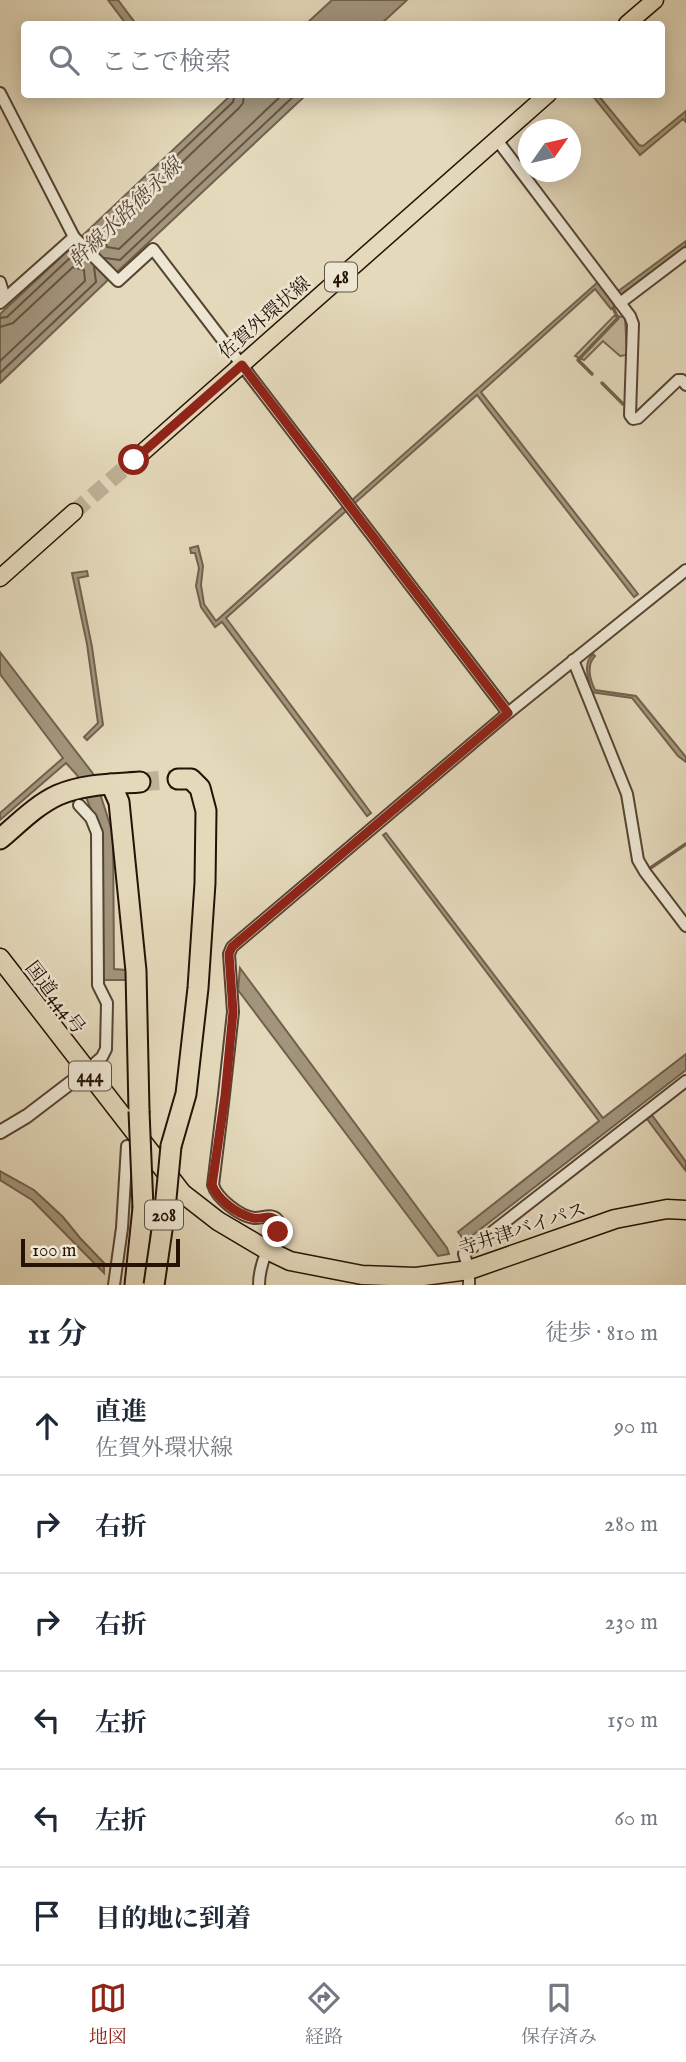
<!DOCTYPE html>
<html lang="ja">
<head>
<meta charset="utf-8">
<style>
  :root { --surface:#fff; --page:#f6f6f7; --text:#1f2937; --muted:#747a83; --line:#e0e1e3; --accent:#8f2418 }
  body { margin:0; font-family:"IM FELL English","Noto Serif JP",serif; background:var(--page); color:var(--text) }
  .compass { position:absolute; left:518px; top:119px; width:63px; height:63px; border-radius:50%; background:var(--surface); box-shadow:0 4px 18px #0003; rotate:56deg }
  .scale { position:absolute; left:21px; bottom:18px; width:159px; box-sizing:border-box; padding-left:7px; border:4px solid #261205; border-top:0; font-size:19px; line-height:24px; white-space:nowrap; color:#261205; -webkit-text-stroke:5px #ede6d3; paint-order:stroke }
  .stop { position:absolute; width:21px; height:21px; margin:-16px; border:5px solid #8f2418; border-radius:50%; background:#fff }
  .stop.end { background:#8f2418; border-color:#fff; box-shadow:0 2px 7px #0008 }
  .list { margin:0; padding:0; list-style:none }
  h2 { display:flex; justify-content:space-between; align-items:center; height:91px; margin:0; padding:0 28px; font-size:30px }
  h2 small { font-size:23px; font-weight:400; color:var(--muted) }
  .list li { display:grid; grid-template-columns:46px 1fr auto; gap:21px; align-items:center; box-sizing:border-box; height:98px; padding:0 28px; border-top:2px solid var(--line) }
  .list b { display:block; font-size:26px; white-space:nowrap }
  .list p { margin:0; font-size:23px; white-space:nowrap; color:var(--muted) }
  .list em { font-size:23px; font-style:normal; color:var(--muted) }
  .icon { flex:none; width:38px; height:38px; fill:none; stroke:currentColor; stroke-width:2; stroke-linecap:round; stroke-linejoin:round }
  .map { position:relative; flex:none; width:686px; height:1285px; overflow:hidden }
  .search { position:absolute; background:var(--surface); box-shadow:0 4px 18px #0003; left:21px; right:21px; top:21px; height:77px; display:flex; align-items:center; gap:18px; box-sizing:border-box; padding:0 24px; border-radius:7px; color:var(--muted); font-size:26px }
  .sheet { height:679px; background:var(--surface) }
  nav { display:flex; justify-content:space-around; align-items:center; box-sizing:border-box; height:98px; border-top:2px solid var(--line); background:var(--surface); font-size:19px; color:var(--muted) }
  nav a { display:grid; justify-items:center; gap:4px }
  nav .on { color:var(--accent) }
  .map>svg:first-child { display:block }
  .green { fill:#c4b79c; stroke:#756450; stroke-width:2 }
  .water { fill:#a3957d; stroke:#71614d; stroke-width:2 }
  .lines { fill:none; stroke-linecap:round; stroke-linejoin:round }
  .shore { stroke:#645441; stroke-width:2 }
  .stream { stroke:#71614d; stroke-width:3.5 }
  .primary-tunnel { stroke:#beb197; stroke-width:16; stroke-dasharray:16 8; stroke-linecap:butt }
  .motorway-tunnel { stroke:#beb197; stroke-width:19; stroke-dasharray:19 10; stroke-linecap:butt }
  .minor-casing { stroke:#564432; stroke-width:14 }
  .tertiary-casing { stroke:#564432; stroke-width:16 }
  .primary-casing { stroke:#261205; stroke-width:19 }
  .trunk-casing { stroke:#261205; stroke-width:21 }
  .motorway-casing { stroke:#261205; stroke-width:23 }
  .minor { stroke:#ede6d3; stroke-width:10 }
  .tertiary { stroke:#ede6d3; stroke-width:12 }
  .primary { stroke:#e4d9bb; stroke-width:16 }
  .trunk { stroke:#e4d9bb; stroke-width:18 }
  .motorway { stroke:#e4d9bb; stroke-width:19 }
  .motorway-bridge-casing { stroke:#261205; stroke-width:23; stroke-linecap:butt }
  .motorway-bridge { stroke:#e4d9bb; stroke-width:19 }
  .route { stroke:#8f2418; stroke-width:9 }
  .labels { text-anchor:middle; stroke-width:5; stroke-linejoin:round; paint-order:stroke }
  .shield { fill:#ede6d3; stroke:#625243; stroke-width:2 }
  .shield-label { font-size:18px; font-weight:bold; fill:#261205 }
  .street-label { font-size:19px; fill:#261205; stroke:#ede6d3 }
  .water-label { font-size:21px; font-style:italic; fill:#584635; stroke:#ede6d3 }
</style>
</head>
<body>
<div class="map">
<svg width="686" height="1285" viewBox="0 0 686 1285">
  <rect width="100%" height="100%" fill="#e4d9bb"/>
  <filter id="stains"><feTurbulence type="fractalNoise" baseFrequency=".00286" numOctaves="4"/><feColorMatrix values="0 0 0 0 .2 0 0 0 0 .09 0 0 0 0 .02 0 0 0 .5 -.17"/></filter>
  <radialGradient id="worn" r=".72"><stop offset=".6" stop-color="#630" stop-opacity="0"/><stop offset="1" stop-color="#630" stop-opacity=".3"/></radialGradient>
  <!-- green -->
  <polygon class="green" points="614,316 625,317 627,355 620,356 603,341 584,360 575,356"/>
  <!-- water -->
  <g class="water">
    <polygon points="108,0 118,0 136,24 126,24"/>
    <polygon points="332,0 407,0 381,24 306,24"/>
    <polygon points="231,95 306,95 117,272 108,263 100,271 108,280 0,383 0,314 74,245 83,253 91,245 82,236"/>
    <polygon points="592,95 598,95 639,145 643,146 686,111 686,122 683,119 640,155"/>
    <polygon points="686,241 686,246 619,296 617,292"/>
    <polygon points="598,282 615,306 611,309 595,289 481,392 638,594 634,597 477,395 355,503 352,500"/>
    <polygon points="343,507 346,511 226,618 371,813 367,816 222,622 215,627 201,607 196,586 199,568 195,553 191,553 190,548 198,546 203,566 201,585 204,604 216,621"/>
    <polygon points="87,571 88,576 78,578 92,647 103,725 87,740 84,737 98,723 87,644 72,573"/>
    <polygon points="0,652 94,775 113,834 114,969 126,970 126,980 104,980 101,834 77,775 66,763 0,820 0,813 63,758 0,674"/>
    <path d="M593,654L595,656C586,665 590,680 595,690L636,696L686,757V762L678,756L632,698L591,692C589,679 582,664 593,654Z"/>
    <polygon points="386,833 603,1118 686,1054 686,1070 465,1241 458,1232 599,1121 383,835"/>
    <polygon points="240,968 447,1248 449,1254 438,1256 238,990"/>
    <polygon points="652,1115 686,1162 686,1171 647,1119"/>
    <polygon points="0,1171 34,1190 63,1217 80,1238 104,1263 104,1273 32,1200 0,1180"/>
  </g>
  <g class="lines">
    <!-- shore -->
    <g class="shore">
      <polyline points="244,94 243,103 239,108 105,236 107,247 119,249 283,94"/>
      <path d="M96,249C98,243 92,239 94,234L233,102L235,94"/>
      <polyline points="105,258 120,260 296,94"/>
      <polyline points="0,318 7,317 72,256 81,260 86,259"/>
      <polyline points="0,327 13,323 73,267 84,270 85,281 0,361"/>
      <polyline points="0,373 96,282 94,267"/>
    </g>
    <!-- stream -->
    <g class="stream">
      <polyline points="592,374 578,360 618,318 613,308"/>
      <polyline points="602,383 623,404"/>
      <polyline points="649,869 686,844"/>
    </g>
    <!-- primary-tunnel -->
    <polyline class="primary-tunnel" points="74,512 134,460"/>
    <!-- motorway-tunnel -->
    <polyline class="motorway-tunnel" points="140,782 178,779"/>
    <defs>
      <g id="minor">
        <polyline points="0,93 74,237 118,281 153,249 508,713"/>
        <polyline points="497,140 630,316 633,324 630,415 633,419 638,418 678,380 682,380 686,385"/>
        <polyline points="0,282 5,298"/>
        <polyline points="0,303 74,237"/>
        <polyline points="620,303 686,253"/>
        <polyline points="573,660 627,794 638,860 645,872 686,926"/>
        <polyline points="79,805 91,818 97,833 98,985 107,1003 106,1049 102,1057 86,1071"/>
        <polyline points="114,1285 122,1228 127,1146"/>
        <path d="M259,1285C259,1274 262,1263 266,1253C269,1244 282,1233 279,1223C275,1211 262,1219 254,1218C239,1216 217,1198 213,1185L224,1095L233,1012L229,954L232,947L508,713L686,570"/>
        <polyline points="469,1285 469,1270 464,1254 686,1081"/>
      </g>
      <polyline id="tertiary" points="0,1132 27,1116 86,1071"/>
      <g id="primary">
        <polyline points="627,24 655,0"/>
        <polyline points="134,460 548,94"/>
        <polyline points="0,578 74,512"/>
      </g>
      <polyline id="trunk" points="0,958 182,1193 218,1221 267,1250 290,1261 362,1275 416,1277 469,1270 615,1219 667,1209 686,1210"/>
      <g id="motorway">
        <polyline points="111,784 119,802 136,971 139,1111"/>
        <path d="M0,839C18,824 36,805 58,795C83,784 113,784 140,782"/>
        <polyline points="171,1146 186,1094 198,988 205,883 206,811 200,788 191,779 178,779"/>
        <polyline points="135,1285 143,1208"/>
      </g>
    </defs>
    <!-- minor casing -->
    <use href="#minor" class="minor-casing"/>
    <!-- tertiary casing -->
    <use href="#tertiary" class="tertiary-casing"/>
    <!-- primary casing -->
    <use href="#primary" class="primary-casing"/>
    <!-- trunk casing -->
    <use href="#trunk" class="trunk-casing"/>
    <!-- motorway casing -->
    <use href="#motorway" class="motorway-casing"/>
    <!-- minor -->
    <use href="#minor" class="minor"/>
    <!-- tertiary -->
    <use href="#tertiary" class="tertiary"/>
    <!-- primary -->
    <use href="#primary" class="primary"/>
    <!-- trunk -->
    <use href="#trunk" class="trunk"/>
    <!-- motorway -->
    <use href="#motorway" class="motorway"/>
    <defs>
      <g id="motorway-bridge">
        <polyline points="139,1111 143,1208"/>
        <polyline points="154,1285 165,1209 171,1146"/>
      </g>
    </defs>
    <!-- motorway-bridge casing -->
    <use href="#motorway-bridge" class="motorway-bridge-casing"/>
    <!-- motorway-bridge -->
    <use href="#motorway-bridge" class="motorway-bridge"/>
  </g>
  <g class="lines">
    <!-- route -->
    <path class="route" d="M134,460L242,365L508,713L232,947L229,954L233,1012L225,1096L212,1185C218,1200 237,1214 253,1218C264,1220 270,1212 279,1223L278,1232"/>
  </g>
  <g class="labels">
    <!-- shield labels -->
    <g class="shield">
      <rect x="325" y="262.5" width="32" height="29" rx="5"/>
      <rect x="69" y="1061.5" width="42" height="29" rx="5"/>
      <rect x="145" y="1200.5" width="38" height="29" rx="5"/>
    </g>
    <g class="shield-label">
      <text x="341" y="283">48</text>
      <text x="90" y="1082">444</text>
      <text x="164" y="1221">208</text>
    </g>
    <!-- street labels -->
    <g class="street-label">
      <text transform="translate(264 317) rotate(-41)" y="7">佐賀外環状線</text>
      <text transform="translate(56 997) rotate(53)" y="7">国道444号</text>
      <text transform="translate(522 1228) rotate(-18)" y="7">寺井津バイパス</text>
    </g>
    <!-- water labels -->
    <g class="water-label">
      <text transform="translate(125 213) rotate(-44)" y="7">幹線水路徳永線</text>
    </g>
  </g>
  <rect width="100%" height="100%" filter="url(#stains)"/>
  <rect width="100%" height="100%" fill="url(#worn)"/>
</svg>
<svg class="compass" viewBox="-18 -18 36 36"><path d="M0-13l5 13h-10z" fill="#e53935"/><path d="M0 13l5-13h-10z" fill="#747a83"/></svg>
<div class="scale">100 m</div>
<div class="stop" style="left:134px;top:460px"></div>
<div class="stop end" style="left:278px;top:1232px"></div>
<div class="search"><svg class="icon" aria-label="search" viewBox="0 0 24 24"><circle cx="10" cy="10" r="6"/><path d="M15 15l6 6"/></svg>ここで検索</div>
</div>
<section class="sheet">
<h2>11 分<small>徒歩 · 810 m</small></h2>
<ul class="list">
<li><svg class="icon" aria-label="ahead" viewBox="0 0 24 24"><path d="M12 20V5M6 11l6-6 6 6"/></svg><div><b>直進</b><p>佐賀外環状線</p></div><em>90 m</em></li>
<li><svg class="icon" aria-label="right" viewBox="0 0 24 24"><path d="M7 20v-9h11M14 6l5 5-5 5"/></svg><div><b>右折</b></div><em>280 m</em></li>
<li><svg class="icon" aria-label="right" viewBox="0 0 24 24"><path d="M7 20v-9h11M14 6l5 5-5 5"/></svg><div><b>右折</b></div><em>230 m</em></li>
<li><svg class="icon" aria-label="left" viewBox="0 0 24 24"><path d="M17 20v-9H6M10 6l-5 5 5 5"/></svg><div><b>左折</b></div><em>150 m</em></li>
<li><svg class="icon" aria-label="left" viewBox="0 0 24 24"><path d="M17 20v-9H6M10 6l-5 5 5 5"/></svg><div><b>左折</b></div><em>60 m</em></li>
<li><svg class="icon" aria-label="arrive" viewBox="0 0 24 24"><path d="M6 21V4h12l-3 4 3 4H6"/></svg><div><b>目的地に到着</b></div></li>
</ul>
</section>
<nav>
<a class="on"><svg class="icon" aria-label="map" viewBox="0 0 24 24"><path d="M3 6l6-2 6 2 6-2v14l-6 2-6-2-6 2zM9 4v14M15 6v14"/></svg>地図</a>
<a><svg class="icon" aria-label="directions" viewBox="0 0 24 24"><path d="M12 3l9 9-9 9-9-9zM9 14v-3h6M13 9l2 2-2 2"/></svg>経路</a>
<a><svg class="icon" aria-label="saved" viewBox="0 0 24 24"><path d="M7 4h10v16l-5-4-5 4z"/></svg>保存済み</a>
</nav>
</body>
</html>
